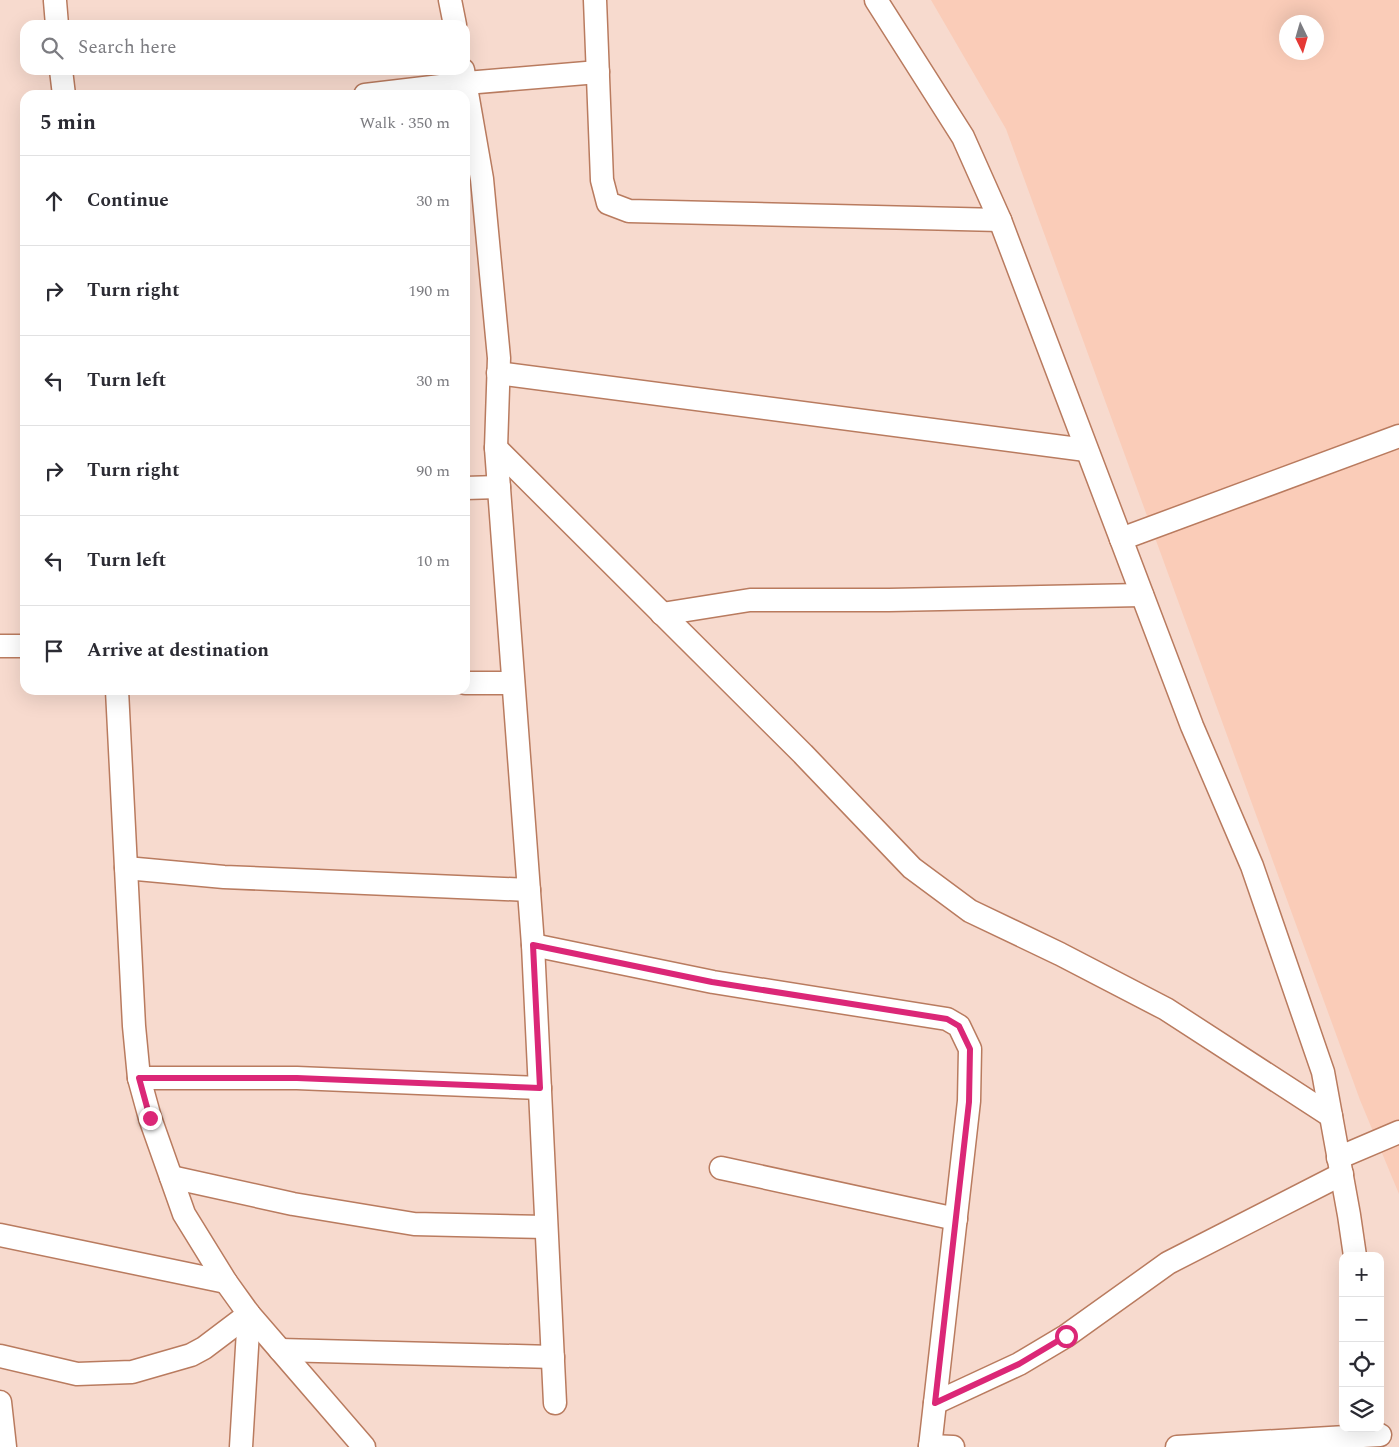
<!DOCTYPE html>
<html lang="en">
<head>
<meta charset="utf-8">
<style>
  :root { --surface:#fff; --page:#f7f7f7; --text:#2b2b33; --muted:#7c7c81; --line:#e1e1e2 }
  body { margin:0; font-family:Spectral,serif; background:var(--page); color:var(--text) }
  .controls { position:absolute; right:15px; bottom:15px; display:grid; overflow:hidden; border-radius:10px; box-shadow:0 5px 20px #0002 }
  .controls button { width:45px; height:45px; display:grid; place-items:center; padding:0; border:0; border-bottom:1px solid var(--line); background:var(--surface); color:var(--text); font:25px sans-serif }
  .compass { position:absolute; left:1279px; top:15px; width:45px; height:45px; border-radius:50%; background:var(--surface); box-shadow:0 5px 20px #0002; rotate:175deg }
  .stop { position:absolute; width:15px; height:15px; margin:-11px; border:4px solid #db2777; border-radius:50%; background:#fff }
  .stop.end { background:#db2777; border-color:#fff; box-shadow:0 1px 5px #0008 }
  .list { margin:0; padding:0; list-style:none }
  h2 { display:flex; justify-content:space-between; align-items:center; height:65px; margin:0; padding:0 20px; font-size:21px }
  h2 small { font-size:16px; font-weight:400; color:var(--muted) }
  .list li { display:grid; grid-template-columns:32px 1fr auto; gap:15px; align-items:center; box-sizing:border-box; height:90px; padding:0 20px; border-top:1px solid var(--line) }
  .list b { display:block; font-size:19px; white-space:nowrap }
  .list em { font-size:16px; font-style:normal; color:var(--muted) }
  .icon { flex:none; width:28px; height:28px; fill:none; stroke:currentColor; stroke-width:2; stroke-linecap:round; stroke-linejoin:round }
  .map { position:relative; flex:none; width:1399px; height:1447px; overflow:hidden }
  .search { position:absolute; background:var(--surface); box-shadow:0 5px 20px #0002; left:20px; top:20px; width:450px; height:55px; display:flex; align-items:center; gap:12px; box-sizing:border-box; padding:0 18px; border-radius:15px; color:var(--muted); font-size:19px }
  .panel { position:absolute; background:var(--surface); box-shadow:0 5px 20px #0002; left:20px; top:90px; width:450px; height:605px; border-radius:15px }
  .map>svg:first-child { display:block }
  .built { fill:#faccb8; fill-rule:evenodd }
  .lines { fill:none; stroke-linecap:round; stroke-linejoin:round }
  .minor-casing { stroke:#b97b5f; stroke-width:25 }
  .minor { stroke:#fff; stroke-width:22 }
  .route { stroke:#db2777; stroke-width:6 }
</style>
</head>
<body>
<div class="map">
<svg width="1399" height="1447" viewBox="0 0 1399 1447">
  <rect width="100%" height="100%" fill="#f7dace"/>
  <!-- built -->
  <path class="built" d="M931,0H1399V1194L1360,1100L1006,129ZM1286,22H1316V52H1286Z"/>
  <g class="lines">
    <defs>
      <g id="minor">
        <polyline points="450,0 455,25"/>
        <polyline points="595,0 602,180 608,203 629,211 1000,220"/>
        <polyline points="876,0 963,137 1000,220 1192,726 1252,866 1323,1072 1349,1215 1355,1256"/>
        <polyline points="55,1 57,25"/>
        <polyline points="61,70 64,95"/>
        <polyline points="463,70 482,179 499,358 496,448 533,945 555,1403"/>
        <polyline points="365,95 466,83 598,72"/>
        <polyline points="498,373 1086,450"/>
        <polyline points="496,448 803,754 912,868 970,911 1060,954 1166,1009 1331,1116"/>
        <polyline points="465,488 499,487"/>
        <polyline points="1121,539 1399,436"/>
        <polyline points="662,614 750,600 889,600 1142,595"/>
        <polyline points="0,646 25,646"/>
        <polyline points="465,683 513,683"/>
        <polyline points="117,690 134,1026 139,1078 150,1118 184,1214 226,1282 249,1314 364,1447"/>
        <polyline points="126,868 224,877 529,890"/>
        <polyline points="533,945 713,982 947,1019 959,1026 970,1049 969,1101 930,1447"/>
        <polyline points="139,1078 297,1078 540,1088"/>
        <polyline points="1338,1158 1399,1132"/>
        <polyline points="721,1168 956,1219"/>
        <polyline points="171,1177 293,1204 414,1224 546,1227"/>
        <polyline points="0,1235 226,1282"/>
        <polyline points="280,1350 553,1357"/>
        <polyline points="0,1356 77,1374 132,1372 191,1355 204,1348 249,1314"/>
        <polyline points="0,1402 5,1447"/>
        <polyline points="935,1403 1019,1364 1066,1336 1168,1263 1342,1174"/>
        <polyline points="930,1446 953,1447"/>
        <polyline points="241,1447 249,1314"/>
        <polyline points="1177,1447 1380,1435"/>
      </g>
    </defs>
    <!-- minor casing -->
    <use href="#minor" class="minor-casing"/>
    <!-- minor -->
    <use href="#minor" class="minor"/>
  </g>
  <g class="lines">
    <!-- route -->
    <polyline class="route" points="150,1118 139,1078 297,1078 540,1088 533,945 712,982 947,1019 959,1026 970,1049 969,1102 935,1403 1019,1364 1066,1336"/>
  </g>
</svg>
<div class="controls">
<button>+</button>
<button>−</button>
<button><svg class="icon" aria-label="locate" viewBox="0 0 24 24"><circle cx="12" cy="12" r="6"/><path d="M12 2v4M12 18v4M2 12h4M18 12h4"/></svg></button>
<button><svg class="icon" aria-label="layers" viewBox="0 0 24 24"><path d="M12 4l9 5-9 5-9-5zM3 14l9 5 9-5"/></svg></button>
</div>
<svg class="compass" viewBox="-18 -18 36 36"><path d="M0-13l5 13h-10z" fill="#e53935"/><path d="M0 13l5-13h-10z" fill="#7c7c81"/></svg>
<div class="stop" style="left:1066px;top:1336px"></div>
<div class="stop end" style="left:150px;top:1118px"></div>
<div class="search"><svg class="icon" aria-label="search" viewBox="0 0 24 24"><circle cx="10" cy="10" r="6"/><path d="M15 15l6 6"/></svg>Search here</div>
<section class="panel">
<h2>5 min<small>Walk · 350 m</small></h2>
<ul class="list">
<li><svg class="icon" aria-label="ahead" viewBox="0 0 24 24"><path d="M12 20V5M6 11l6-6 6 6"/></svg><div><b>Continue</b></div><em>30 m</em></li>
<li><svg class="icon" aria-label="right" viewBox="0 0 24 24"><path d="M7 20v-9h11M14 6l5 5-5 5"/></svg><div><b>Turn right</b></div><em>190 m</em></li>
<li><svg class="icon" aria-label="left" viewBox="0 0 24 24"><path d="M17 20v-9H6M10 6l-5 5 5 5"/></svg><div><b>Turn left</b></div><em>30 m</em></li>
<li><svg class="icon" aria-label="right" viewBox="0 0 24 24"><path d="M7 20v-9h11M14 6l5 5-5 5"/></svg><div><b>Turn right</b></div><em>90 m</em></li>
<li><svg class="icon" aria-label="left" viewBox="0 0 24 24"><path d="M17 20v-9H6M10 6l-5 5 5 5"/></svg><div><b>Turn left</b></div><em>10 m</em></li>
<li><svg class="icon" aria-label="arrive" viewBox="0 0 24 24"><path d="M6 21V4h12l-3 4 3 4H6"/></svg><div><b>Arrive at destination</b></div></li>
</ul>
</section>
</div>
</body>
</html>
